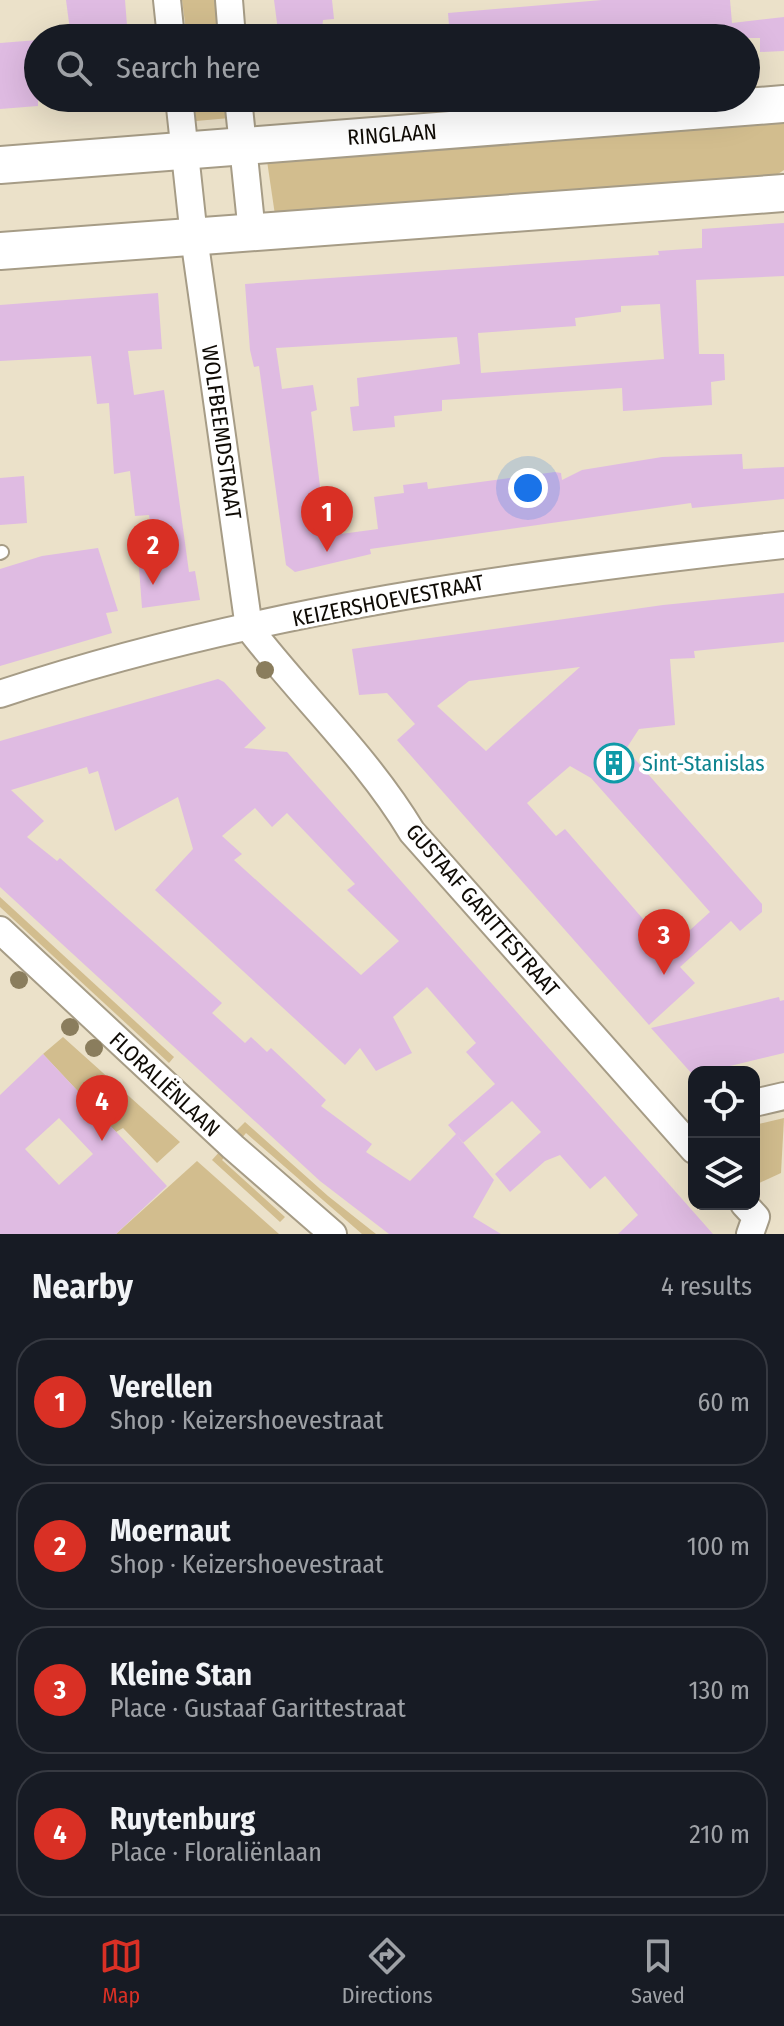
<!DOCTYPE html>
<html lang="en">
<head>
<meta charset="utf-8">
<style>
  :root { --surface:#171b24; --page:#20242c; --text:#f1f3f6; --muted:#9ea1a6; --line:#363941; --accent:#d93025 }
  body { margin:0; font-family:"Fira Sans Condensed",sans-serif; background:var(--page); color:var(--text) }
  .controls { position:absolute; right:24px; bottom:24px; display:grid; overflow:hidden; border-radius:16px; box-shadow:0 8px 32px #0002 }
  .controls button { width:72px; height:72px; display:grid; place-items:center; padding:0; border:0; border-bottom:2px solid var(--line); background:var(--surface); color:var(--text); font:40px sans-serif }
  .you { position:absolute; left:528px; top:488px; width:28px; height:28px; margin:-20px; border:6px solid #fff; border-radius:50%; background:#1a73e8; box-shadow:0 0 0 12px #1a73e833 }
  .badge { display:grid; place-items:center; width:52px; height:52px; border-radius:50%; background:var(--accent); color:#fff; font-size:26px; font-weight:700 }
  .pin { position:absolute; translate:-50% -66px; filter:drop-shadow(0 2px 4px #0008) }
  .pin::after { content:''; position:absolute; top:42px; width:28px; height:24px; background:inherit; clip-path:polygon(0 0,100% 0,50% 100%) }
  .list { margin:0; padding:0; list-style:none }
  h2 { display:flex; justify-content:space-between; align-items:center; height:104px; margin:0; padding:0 32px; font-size:34px }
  h2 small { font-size:26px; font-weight:400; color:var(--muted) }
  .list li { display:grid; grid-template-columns:52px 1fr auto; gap:24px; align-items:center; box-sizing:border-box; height:128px; margin:0 16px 16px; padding:0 16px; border:2px solid var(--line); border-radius:32px }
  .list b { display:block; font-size:30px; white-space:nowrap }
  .list p { margin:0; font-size:26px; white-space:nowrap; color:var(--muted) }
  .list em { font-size:26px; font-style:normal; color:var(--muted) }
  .icon { flex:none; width:44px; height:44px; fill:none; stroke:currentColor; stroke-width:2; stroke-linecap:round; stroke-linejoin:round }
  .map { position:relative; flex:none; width:784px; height:1234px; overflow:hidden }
  .search { position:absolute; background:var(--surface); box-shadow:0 8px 32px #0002; left:24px; right:24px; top:24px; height:88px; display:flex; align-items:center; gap:20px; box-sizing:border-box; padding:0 28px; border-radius:44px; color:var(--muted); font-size:30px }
  .sheet { height:680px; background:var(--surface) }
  nav { display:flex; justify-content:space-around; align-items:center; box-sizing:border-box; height:112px; border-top:2px solid var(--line); background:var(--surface); font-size:22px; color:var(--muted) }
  nav a { display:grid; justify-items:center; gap:4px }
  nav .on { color:var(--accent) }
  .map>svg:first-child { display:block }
  .green { fill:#d2bd8e }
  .building { fill:#dfbbe2; fill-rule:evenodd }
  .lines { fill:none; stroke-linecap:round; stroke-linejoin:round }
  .lane-casing { stroke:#a69c86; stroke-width:16 }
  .street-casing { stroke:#a69c86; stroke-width:30 }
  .secondary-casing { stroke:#a69c86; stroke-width:40 }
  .lane { stroke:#fff; stroke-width:12 }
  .street { stroke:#fff; stroke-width:26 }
  .secondary { stroke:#fff; stroke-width:36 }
  .tree { fill:#8a7d5d }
  .labels { text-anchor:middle; stroke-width:7; stroke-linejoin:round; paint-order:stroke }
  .street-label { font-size:22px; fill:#0f0b05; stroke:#fff }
  .culture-label { font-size:22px; fill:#0d838f; stroke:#fff; text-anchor:start }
</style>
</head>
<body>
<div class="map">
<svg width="784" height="1234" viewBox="0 0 784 1234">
  <rect width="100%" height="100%" fill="#ebe1c9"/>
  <!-- green -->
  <g class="green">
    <polygon points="182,0 217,0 221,38 187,38"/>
    <polygon points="194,98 228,98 230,118 196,121"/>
    <polygon points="784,118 784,170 766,182 275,215 266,154"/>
    <polygon points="0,897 174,1057 169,1063 0,907"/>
    <polygon points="63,1037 180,1142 157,1163 123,1128 116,1132 43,1054"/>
    <polygon points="784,1118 781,1173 755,1185 754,1125"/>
    <polygon points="245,1122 328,1196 376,1234 362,1234 246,1133 241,1139 235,1132"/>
    <polygon points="222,1149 227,1154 222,1160 285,1217 280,1222 212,1160"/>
    <polygon points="197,1161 279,1234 116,1234"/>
  </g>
  <!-- building -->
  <g class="building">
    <polygon points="66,0 125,0 128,38 71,38"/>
    <polygon points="274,0 332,0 334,19 323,20 321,38 279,38"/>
    <polygon points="602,0 730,0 732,23 784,17 784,51 760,52 760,38 450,38 448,13"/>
    <polygon points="38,40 38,106 0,109 0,43"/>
    <path d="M784,223V276L696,280L699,354H724L725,380L711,382L712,405L623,411L622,388L442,400V411L394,416L395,427L353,431L350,407L359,406L357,378L460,364L457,337L276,348L282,389L313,385L317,410L311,412L326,536L378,529L374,497L404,493L403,485L427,482L428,489L555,472L561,473L562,480L582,470L662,457L742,454L743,469L784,467V499L692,508L691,503L370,549L371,554L295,572L286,565L259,366L254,367L250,350L245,284L659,255L658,251L702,248V229ZM660,304L664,359L481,373L478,333L576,326L575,318L621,312V306Z"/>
    <polygon points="158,293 162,349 128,351 134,395 164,390 189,572 195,571 200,600 142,608 136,527 150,523 149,515 135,516 130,471 114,474 109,403 97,404 91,356 0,361 0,305"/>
    <polygon points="24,476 27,523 0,525 0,478"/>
    <polygon points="98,548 118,611 106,613 112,633 0,666 0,569 42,556"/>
    <path d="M784,593V642L694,651L695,658L670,659L675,725L639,729L626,749L762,904V912L740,931L731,921L680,967L695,983L649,1025L397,740L415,724L387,693L359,695L352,649L663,605ZM580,667L486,751L437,706L469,681ZM570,766L591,778L710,912L669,949L565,829L556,836L527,803Z"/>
    <path d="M218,679L224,682L266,728L244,748L287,752L713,1234H618L638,1215L605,1176L590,1189L560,1155L545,1161L510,1192L495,1174L541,1132L512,1101L463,1143L456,1134L494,1180L473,1217L501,1234H389L320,1181L0,887V741ZM87,767L89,774L98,771L115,831L178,797L193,849L155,890L345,1065L360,1048L376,1071L412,1053L393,1017L427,987L476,1043L466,1052L495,1084L448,1125L456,1134L410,1181L366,1152L372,1144L321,1106L326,1100L271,1048L267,1052L251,1037L245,1043L212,1013L222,1003L60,858L57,861L27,837L44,821L11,790ZM255,808L272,827L287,813L355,884L347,890L399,941L361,975L234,860L242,854L222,836Z"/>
    <polygon points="779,997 780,1001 784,1000 784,1053 693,1075 651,1028"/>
    <path d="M43,1054L167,1186L116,1234H0V1095ZM59,1118L93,1154L59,1185L25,1149Z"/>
  </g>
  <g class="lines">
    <defs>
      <polyline id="lane" points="0,553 2,552"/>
      <g id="street">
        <polyline points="167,0 171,38"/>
        <polyline points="229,0 232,38"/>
        <path d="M179,98L194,237L249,628C302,697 367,757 412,832L694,1150"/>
        <polyline points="238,98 252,233"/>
        <path d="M0,694C253,610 520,574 784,545"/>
        <polyline points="0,930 233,1147 333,1234"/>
        <polyline points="754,1103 784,1096"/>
        <polyline points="744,1204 756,1217 750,1234"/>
      </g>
      <g id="secondary">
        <polyline points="0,165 784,104"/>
        <polyline points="0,251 784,193"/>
      </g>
    </defs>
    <!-- lane casing -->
    <use href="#lane" class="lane-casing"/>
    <!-- street casing -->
    <use href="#street" class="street-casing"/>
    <!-- secondary casing -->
    <use href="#secondary" class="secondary-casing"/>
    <!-- lane -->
    <use href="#lane" class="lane"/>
    <!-- street -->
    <use href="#street" class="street"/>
    <!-- secondary -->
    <use href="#secondary" class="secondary"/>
  </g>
  <!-- trees -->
  <g class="tree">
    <circle cx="265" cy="670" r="9"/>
    <circle cx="19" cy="980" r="9"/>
    <circle cx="70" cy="1027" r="9"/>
    <circle cx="94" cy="1048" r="9"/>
  </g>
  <!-- icons -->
  <defs>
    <symbol id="building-ring" viewBox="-11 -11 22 22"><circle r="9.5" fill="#fff" stroke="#0f9aa8" stroke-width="1.5"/><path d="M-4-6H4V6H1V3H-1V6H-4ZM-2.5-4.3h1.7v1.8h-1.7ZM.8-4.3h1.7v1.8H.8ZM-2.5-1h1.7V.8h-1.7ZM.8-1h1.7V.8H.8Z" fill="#0f9aa8"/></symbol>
  </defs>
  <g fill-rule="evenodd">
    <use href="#building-ring" x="592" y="741" width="44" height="44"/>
  </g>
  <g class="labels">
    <!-- street labels -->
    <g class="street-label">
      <text transform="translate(392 134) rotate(-4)" y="8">RINGLAAN</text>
      <text transform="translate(222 432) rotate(82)" y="8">WOLFBEEMDSTRAAT</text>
      <text transform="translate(388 600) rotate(-11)" y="8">KEIZERSHOEVESTRAAT</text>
      <text transform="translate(483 910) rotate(49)" y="8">GUSTAAF GARITTESTRAAT</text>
      <text transform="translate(165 1084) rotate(43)" y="8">FLORALIËNLAAN</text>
    </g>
    <!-- culture labels -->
    <g class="culture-label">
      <text x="642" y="771">Sint-Stanislas</text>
    </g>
  </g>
</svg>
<div class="controls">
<button><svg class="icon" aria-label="locate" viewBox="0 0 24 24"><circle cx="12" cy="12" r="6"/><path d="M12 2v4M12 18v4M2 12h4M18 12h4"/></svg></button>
<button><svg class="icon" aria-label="layers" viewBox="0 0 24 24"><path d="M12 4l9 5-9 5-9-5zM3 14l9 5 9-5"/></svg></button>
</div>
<div class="you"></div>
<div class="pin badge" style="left:327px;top:552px">1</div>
<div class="pin badge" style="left:153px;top:585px">2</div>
<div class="pin badge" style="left:664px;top:975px">3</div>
<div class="pin badge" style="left:102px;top:1141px">4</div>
<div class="search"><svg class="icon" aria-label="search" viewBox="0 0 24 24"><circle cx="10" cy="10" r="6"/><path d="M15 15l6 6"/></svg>Search here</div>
</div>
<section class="sheet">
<h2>Nearby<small>4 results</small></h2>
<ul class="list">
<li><span class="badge">1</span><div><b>Verellen</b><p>Shop · Keizershoevestraat</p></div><em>60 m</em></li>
<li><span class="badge">2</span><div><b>Moernaut</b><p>Shop · Keizershoevestraat</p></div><em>100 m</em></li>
<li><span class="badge">3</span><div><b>Kleine Stan</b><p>Place · Gustaaf Garittestraat</p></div><em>130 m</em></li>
<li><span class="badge">4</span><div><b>Ruytenburg</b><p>Place · Floraliënlaan</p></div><em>210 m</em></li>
</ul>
</section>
<nav>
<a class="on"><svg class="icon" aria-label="map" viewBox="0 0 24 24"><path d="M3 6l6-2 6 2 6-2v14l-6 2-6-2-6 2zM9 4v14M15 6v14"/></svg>Map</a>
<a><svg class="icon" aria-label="directions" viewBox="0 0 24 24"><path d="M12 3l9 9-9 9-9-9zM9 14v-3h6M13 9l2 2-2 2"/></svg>Directions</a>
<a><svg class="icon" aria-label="saved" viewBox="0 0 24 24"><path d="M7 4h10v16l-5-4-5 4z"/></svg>Saved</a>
</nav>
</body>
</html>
